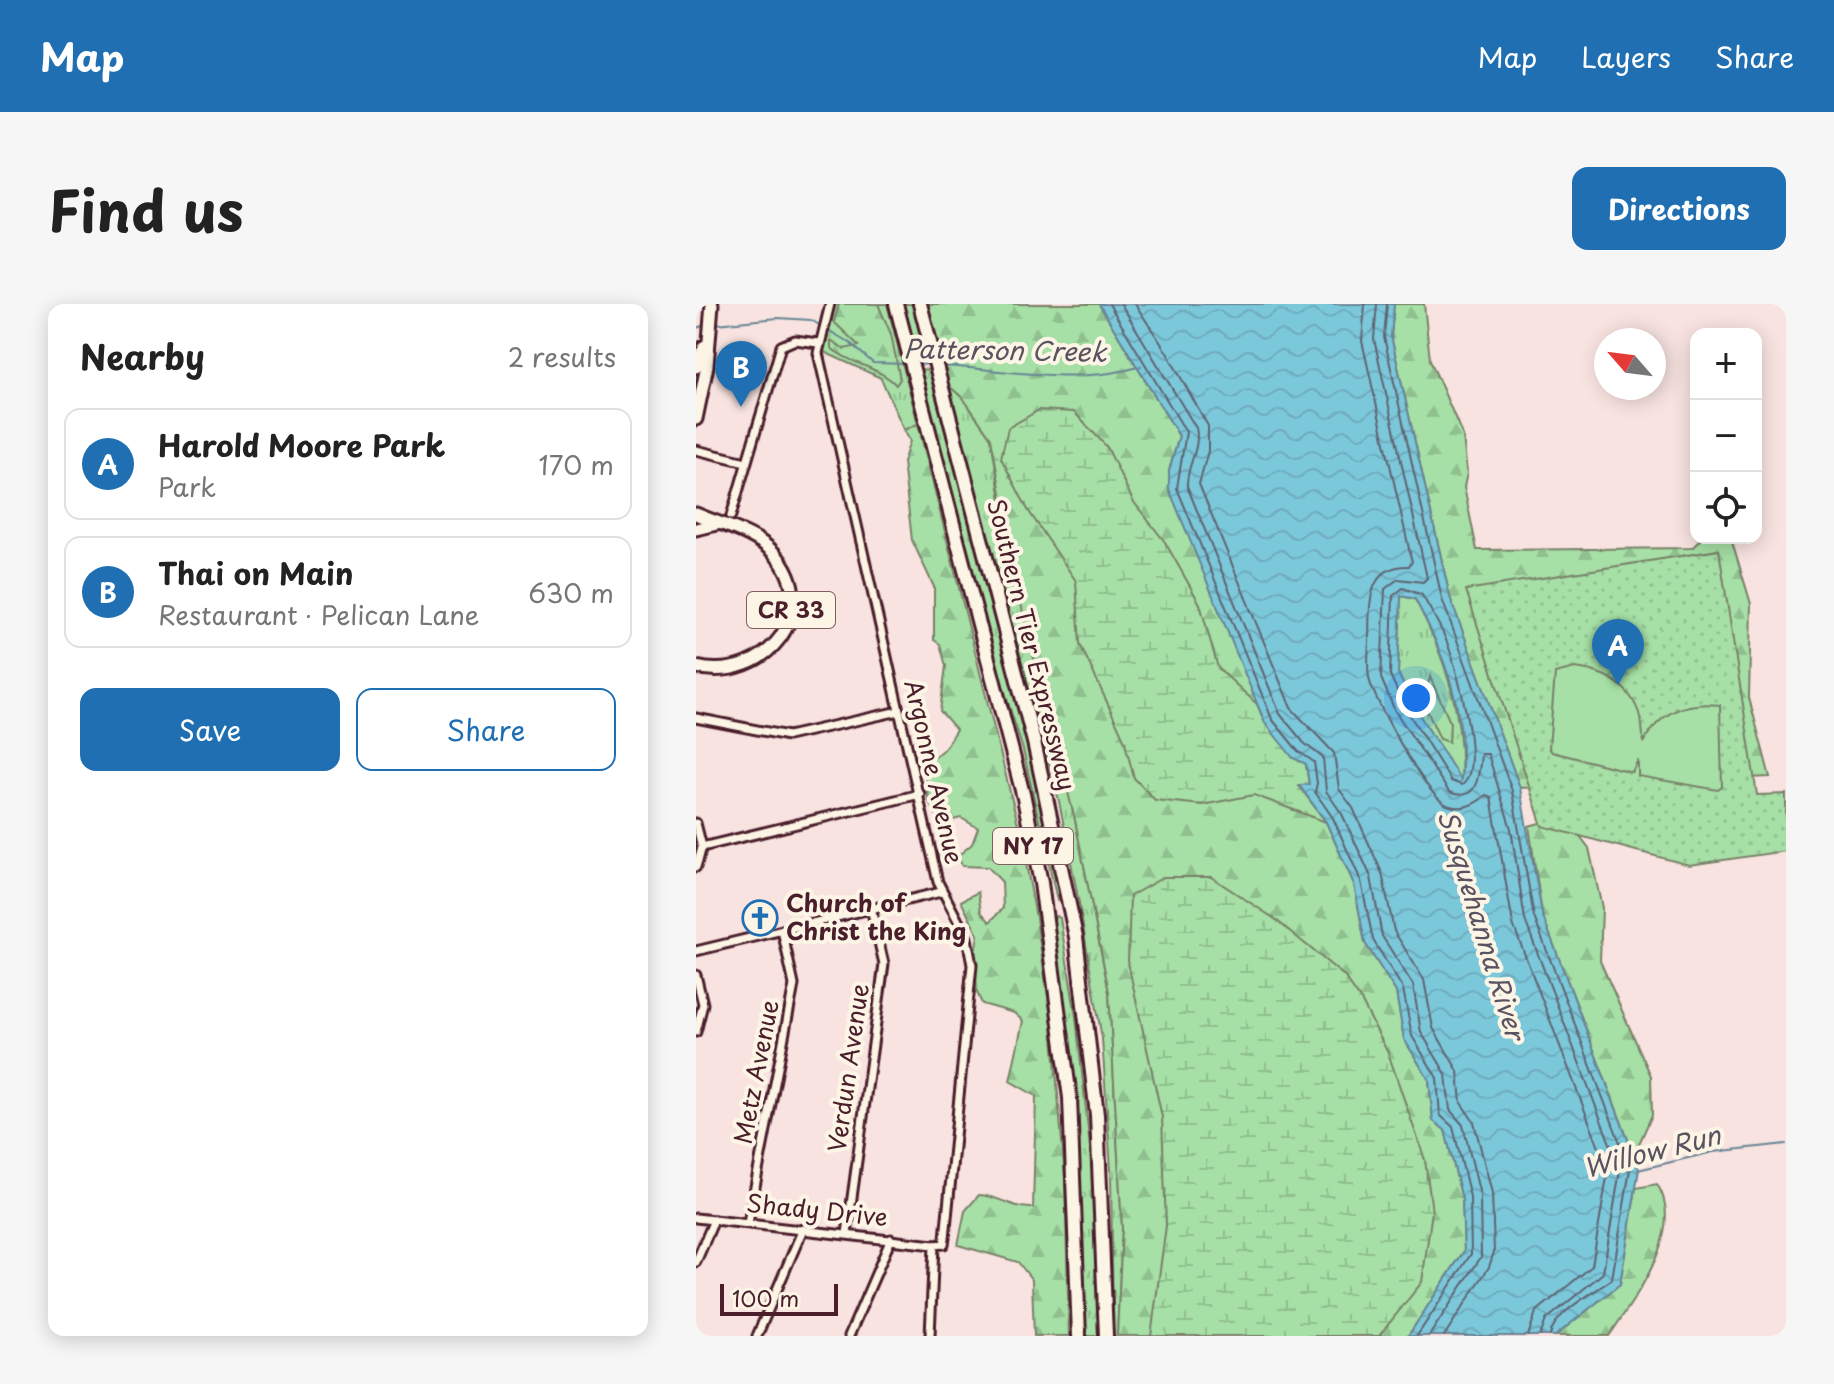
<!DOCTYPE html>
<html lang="en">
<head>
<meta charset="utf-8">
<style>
  :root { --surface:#fff; --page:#f6f6f6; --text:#222; --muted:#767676; --line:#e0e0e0; --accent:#1f6fb2 }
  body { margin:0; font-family:"Playpen Sans",sans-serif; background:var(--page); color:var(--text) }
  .controls { position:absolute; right:24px; top:24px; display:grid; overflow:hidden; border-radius:16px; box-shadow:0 4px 20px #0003 }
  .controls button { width:72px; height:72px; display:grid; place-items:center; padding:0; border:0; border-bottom:2px solid var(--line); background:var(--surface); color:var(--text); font:40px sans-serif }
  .compass { position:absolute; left:898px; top:24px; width:72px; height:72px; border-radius:50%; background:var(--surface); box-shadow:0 4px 20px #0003; rotate:298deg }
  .scale { position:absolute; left:24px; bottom:20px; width:118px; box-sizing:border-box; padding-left:8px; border:4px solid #4a1f2b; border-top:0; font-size:22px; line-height:28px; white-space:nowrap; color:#4a1f2b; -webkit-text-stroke:6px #fcf5e5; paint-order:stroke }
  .you { position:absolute; left:720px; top:394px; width:28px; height:28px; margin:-20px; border:6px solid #fff; border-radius:50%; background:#1a73e8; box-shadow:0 0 0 12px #1a73e833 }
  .badge { display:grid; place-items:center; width:52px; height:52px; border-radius:50%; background:var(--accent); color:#fff; font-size:26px; font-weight:700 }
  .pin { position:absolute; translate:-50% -66px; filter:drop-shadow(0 2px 4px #0008) }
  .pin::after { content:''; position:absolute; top:42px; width:28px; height:24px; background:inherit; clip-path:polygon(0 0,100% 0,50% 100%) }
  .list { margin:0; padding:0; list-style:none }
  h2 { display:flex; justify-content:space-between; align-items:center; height:104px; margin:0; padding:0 32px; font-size:34px }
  h2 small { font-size:26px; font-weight:400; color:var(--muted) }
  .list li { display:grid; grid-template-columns:52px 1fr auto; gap:24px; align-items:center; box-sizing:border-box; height:112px; margin:0 16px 16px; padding:0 16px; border:2px solid var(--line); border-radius:16px }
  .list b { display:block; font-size:30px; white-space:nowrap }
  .list p { margin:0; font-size:26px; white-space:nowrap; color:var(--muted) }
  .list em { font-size:26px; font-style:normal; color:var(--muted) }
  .actions { display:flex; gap:16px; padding:24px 32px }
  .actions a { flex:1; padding:18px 0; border:2px solid var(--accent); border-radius:16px; text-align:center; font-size:28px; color:var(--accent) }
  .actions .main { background:var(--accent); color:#fff }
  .icon { flex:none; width:44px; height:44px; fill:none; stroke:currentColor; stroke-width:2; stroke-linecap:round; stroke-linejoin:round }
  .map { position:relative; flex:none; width:1090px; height:1032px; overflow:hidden; border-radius:16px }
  header { display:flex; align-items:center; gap:48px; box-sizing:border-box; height:112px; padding:0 40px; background:var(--accent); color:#fff }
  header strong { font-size:38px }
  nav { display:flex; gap:44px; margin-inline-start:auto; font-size:28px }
  .intro { display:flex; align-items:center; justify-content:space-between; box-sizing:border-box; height:192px; padding:0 48px }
  h1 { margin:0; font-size:56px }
  .button { padding:20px 36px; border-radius:16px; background:var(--accent); color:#fff; font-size:28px; font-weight:700 }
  main { display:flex; gap:48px; padding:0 48px }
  aside { flex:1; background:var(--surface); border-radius:16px; box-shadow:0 4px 20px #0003 }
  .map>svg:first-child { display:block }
  .grass { fill:url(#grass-tufts); stroke:#788068; stroke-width:2 }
  .forest { fill:url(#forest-firs); stroke:#788068; stroke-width:2 }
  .wetland { fill:url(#wetland-marsh); stroke:#788068; stroke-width:2 }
  .park { fill:url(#park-dots); stroke:#788068; stroke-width:2 }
  .pitch { fill:#a6e0a6; stroke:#788068; stroke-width:2 }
  .water { fill:url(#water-waves); stroke:#688495; stroke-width:2; fill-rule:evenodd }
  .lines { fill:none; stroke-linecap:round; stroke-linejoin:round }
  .shore { stroke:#5e6371; stroke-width:2 }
  .stream { stroke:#688495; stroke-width:2 }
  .minor-casing { stroke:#4a1f2b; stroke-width:13 }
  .primary-casing { stroke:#4a1f2b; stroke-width:17 }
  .motorway-casing { stroke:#4a1f2b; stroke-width:18 }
  .minor { stroke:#fcf5e5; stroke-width:7 }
  .primary { stroke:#fcf5e5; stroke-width:11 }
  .motorway { stroke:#fcf5e5; stroke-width:12 }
  .labels { text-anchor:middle; stroke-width:8; stroke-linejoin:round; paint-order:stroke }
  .shield { fill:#fcf5e5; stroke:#7f5f63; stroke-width:2 }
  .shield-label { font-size:22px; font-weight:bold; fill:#4a1f2b }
  .street-label { font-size:24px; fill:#4a1f2b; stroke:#fcf5e5 }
  .poi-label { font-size:24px; font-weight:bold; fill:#4a1f2b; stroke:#fcf5e5; text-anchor:start }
  .water-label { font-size:26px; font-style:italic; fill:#595260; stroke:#fcf5e5 }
</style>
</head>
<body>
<header>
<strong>Map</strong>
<nav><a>Map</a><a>Layers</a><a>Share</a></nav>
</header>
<div class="intro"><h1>Find us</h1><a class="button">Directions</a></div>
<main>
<aside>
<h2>Nearby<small>2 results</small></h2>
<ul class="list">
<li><span class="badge">A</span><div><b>Harold Moore Park</b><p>Park</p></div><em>170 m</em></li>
<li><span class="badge">B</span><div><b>Thai on Main</b><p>Restaurant · Pelican Lane</p></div><em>630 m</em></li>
</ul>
<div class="actions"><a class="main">Save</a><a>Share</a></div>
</aside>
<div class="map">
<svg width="1090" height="1032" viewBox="0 0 1090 1032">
  <defs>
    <pattern id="grass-tufts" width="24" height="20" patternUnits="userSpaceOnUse" patternTransform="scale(2)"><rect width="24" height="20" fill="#a6e0a6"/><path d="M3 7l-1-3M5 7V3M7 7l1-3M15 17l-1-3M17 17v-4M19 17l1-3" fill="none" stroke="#90c08f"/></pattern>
    <pattern id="forest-firs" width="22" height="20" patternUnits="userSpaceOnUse" patternTransform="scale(2)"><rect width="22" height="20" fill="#a6e0a6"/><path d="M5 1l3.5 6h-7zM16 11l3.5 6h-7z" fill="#90c08f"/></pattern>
    <pattern id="wetland-marsh" width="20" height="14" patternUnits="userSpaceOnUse" patternTransform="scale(2)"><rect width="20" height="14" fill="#a6e0a6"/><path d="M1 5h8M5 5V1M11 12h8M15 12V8" fill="none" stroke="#90c08f"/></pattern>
    <pattern id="park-dots" width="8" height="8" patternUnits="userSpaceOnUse" patternTransform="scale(2)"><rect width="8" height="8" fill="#a6e0a6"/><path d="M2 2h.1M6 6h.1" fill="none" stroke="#90c08f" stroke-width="1.8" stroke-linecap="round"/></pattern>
    <pattern id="water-waves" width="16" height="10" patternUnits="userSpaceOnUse" patternTransform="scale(2)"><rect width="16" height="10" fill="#7cc8db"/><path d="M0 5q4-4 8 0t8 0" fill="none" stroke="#6dabbc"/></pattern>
  </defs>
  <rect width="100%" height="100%" fill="#f8e3e0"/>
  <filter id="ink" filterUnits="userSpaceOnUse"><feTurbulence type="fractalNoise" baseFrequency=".0125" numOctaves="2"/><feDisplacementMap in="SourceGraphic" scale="16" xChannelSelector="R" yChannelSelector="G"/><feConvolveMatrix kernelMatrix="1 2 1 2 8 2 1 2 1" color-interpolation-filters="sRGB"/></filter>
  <g filter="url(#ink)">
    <!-- grass -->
    <g class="grass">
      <polygon points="138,0 191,0 222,120 208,126 185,74 128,48 128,37"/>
      <polygon points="207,0 217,0 230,51 219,50"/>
      <path d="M223,65L233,66C279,240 328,413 364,590L361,596L327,446L295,344Z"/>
      <polygon points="252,81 267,94 295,134 307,208 379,516 413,688 426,924 421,1032 417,1032 415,866 406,735 383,599 363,497"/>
      <path d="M705,292L719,295C750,353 768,412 765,478L715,398L702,369Z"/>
      <path d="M360,612L364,614L380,713L401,909L402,1032H388C383,892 376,754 357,616Z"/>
    </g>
    <!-- forest -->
    <g class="forest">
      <path d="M143,0H182L195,30L204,75L200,81C182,62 155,61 135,44V36L148,45L163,42L138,18Z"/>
      <polygon points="231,0 403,0 483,132 473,167 603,482 630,518 658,580 669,639 700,688 708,735 733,776 737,816 749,826 766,895 768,947 712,1032 421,1032 426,924 413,688 379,516 328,315 295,134 267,94 252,81"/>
      <polygon points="698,0 728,0 734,56 767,132 771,169 768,183 781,246 996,244 1006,234 1035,234 1055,300 1053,394 1074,473 824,484 754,293 695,32"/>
      <path d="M222,120L324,528L340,613L356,720L369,873L373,1032H338L336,976L322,958L262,941L269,907L283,891C304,892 316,905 337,904L340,792L314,777L327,717L318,709L286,700L281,688L279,649L282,631L265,597L282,588L285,608L294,618L307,604L306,578L292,563L266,562L262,552L276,540L282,524L265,514L245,519L232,496L229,460L249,444L260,425L244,407L250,362L244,340L238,336V283L216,236L207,158L214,137L208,126Z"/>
      <polygon points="734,373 754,418 753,438 744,435 727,398"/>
      <polygon points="861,514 874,519 893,544 906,604 904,657 955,772 956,811 938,851 846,610 833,522"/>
      <path d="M961,880C991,926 938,995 913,1032H859L924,980L940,884Z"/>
    </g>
    <!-- wetland -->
    <g class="wetland">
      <polygon points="343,106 378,108 411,143 437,197 469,238 504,300 522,364 561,400 569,419 610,460 613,481 603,482 630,518 558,491 506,501 459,496 438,474 428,435 384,340 380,277 332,206 305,154 312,124"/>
      <polygon points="468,573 515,573 579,615 648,672 666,698 692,749 729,856 736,907 726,978 683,1032 455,1032 470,922 466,813 432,659 434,592"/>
    </g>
    <!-- park -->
    <polygon class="park" points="1023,246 1061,491 1090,490 1090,547 993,561 846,522 770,286"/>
    <!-- pitch -->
    <path class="pitch" d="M879,364C923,369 948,395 947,439C964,408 989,397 1024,401L1026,483L1022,486L942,472V456L936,468L856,448L853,444L859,369Z"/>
    <!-- water -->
    <path class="water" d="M403,0H698L695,32L754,293L824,484L846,610L943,865L924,980L859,1032H712L768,947L766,895L749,826L737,817L733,776L708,735L700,688L669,639L658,580L630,518L603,481L613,480L610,460L597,454L569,419L473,185V167L483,132ZM705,292L719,295C749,350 772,413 765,476L715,398L702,369Z"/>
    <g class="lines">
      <!-- shore -->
      <g class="shore">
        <polyline points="413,0 490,128 481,184 576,415 602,447 618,458 621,479 619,488 637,514 665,577 677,636 707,685 716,732 741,774 744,811 757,823 774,893 775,950 721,1032"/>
        <path d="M425,0L500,124C505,145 490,162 491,182L584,410L608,439L627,454L630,487L646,510L675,573L686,632L717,681L725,728L750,770L754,806L767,821L784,891L785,953L733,1032"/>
        <polyline points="439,0 470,47 512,122 512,147 503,180 595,404 638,449 643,485 657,504 686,569 698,627 728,676 737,724 762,767 765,799 778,818 796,889 798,948 793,963 748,1032"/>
        <path d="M669,0L666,37L716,258L713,262C669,261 674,304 673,336C673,349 670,365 674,378C681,401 731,493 751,501C766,507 779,501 790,491L795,493L817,620L912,867L896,962L840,1008L832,1032"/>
        <path d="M681,0L678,35L731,274L727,278L702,275L689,285L685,374L699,407L753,488C782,500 783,471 785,450H792L815,525L829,616L924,866L907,969L850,1016L844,1032"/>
        <path d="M691,0L688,33L746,295L816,487L838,613L934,865L916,975C899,989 857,1008 854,1032"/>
        <path d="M707,284L726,291C735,307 746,324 752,341C761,366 789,465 766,481L755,477L708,402L694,371L697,292Z"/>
      </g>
      <!-- stream -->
      <g class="stream">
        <polyline points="20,20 82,14 115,16 154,39 177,59 211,60"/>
        <polyline points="0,24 10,21"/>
        <polyline points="221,60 235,61"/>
        <path d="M245,62C309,65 383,82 445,62"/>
        <polyline points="942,866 1017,848 1090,840"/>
      </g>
      <defs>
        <g id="minor">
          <polyline points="0,146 50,158"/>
          <polyline points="35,212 85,42 99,36 122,39"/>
          <polyline points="0,414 92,432 203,407"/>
          <polyline points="0,519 6,543 0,563"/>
          <polyline points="6,543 224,490"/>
          <polyline points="0,647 245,588"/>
          <polyline points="0,671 7,700 0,728"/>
          <polyline points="0,914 238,941 248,940 249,934 276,661 271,634 242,578 122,49 134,0"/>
          <polyline points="52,919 98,681 86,626"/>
          <polyline points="151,930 188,660 175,604"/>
          <polyline points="0,958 18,916"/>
          <polyline points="61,1032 107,925"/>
          <polyline points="153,1032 195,935"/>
          <polyline points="234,1032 238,941"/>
        </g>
        <g id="primary">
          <polyline points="0,63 9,42"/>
          <polyline points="0,115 11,62 16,0"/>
          <path d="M0,210C25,221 59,228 78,249C129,306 69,380 0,363"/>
          <polyline points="0,225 21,220"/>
        </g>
        <g id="motorway">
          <polyline points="200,0 328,494 345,579 374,794 383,1032"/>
          <polyline points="224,0 338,438 380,633 401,811 410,1032"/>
        </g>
      </defs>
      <!-- minor casing -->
      <use href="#minor" class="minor-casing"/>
      <!-- primary casing -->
      <use href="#primary" class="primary-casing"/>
      <!-- motorway casing -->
      <use href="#motorway" class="motorway-casing"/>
      <!-- minor -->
      <use href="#minor" class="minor"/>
      <!-- primary -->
      <use href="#primary" class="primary"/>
      <!-- motorway -->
      <use href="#motorway" class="motorway"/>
    </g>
  </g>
  <!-- icons -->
  <defs>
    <symbol id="church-ring" viewBox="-11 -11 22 22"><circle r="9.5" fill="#fcf5e5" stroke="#1f6fb2" stroke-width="1.5"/><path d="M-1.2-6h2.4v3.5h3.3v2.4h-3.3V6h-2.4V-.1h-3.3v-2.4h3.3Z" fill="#1f6fb2"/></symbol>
  </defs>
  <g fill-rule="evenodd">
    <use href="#church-ring" x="44" y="594" width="40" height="40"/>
  </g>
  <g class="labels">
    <!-- shield labels -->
    <g class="shield">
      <rect x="51" y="288" width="88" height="36" rx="6"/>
      <rect x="297" y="524" width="80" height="36" rx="6"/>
    </g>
    <g class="shield-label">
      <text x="95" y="314">CR 33</text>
      <text x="337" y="550">NY 17</text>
    </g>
    <!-- street labels -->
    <g class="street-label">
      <text transform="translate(335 341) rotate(76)" y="8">Southern Tier Expressway</text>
      <text transform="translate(237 468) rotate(77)" y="8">Argonne Avenue</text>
      <text transform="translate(153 764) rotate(-82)" y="8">Verdun Avenue</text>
      <text transform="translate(61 768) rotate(-79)" y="8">Metz Avenue</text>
      <text transform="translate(121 907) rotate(6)" y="8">Shady Drive</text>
    </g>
    <!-- poi labels -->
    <g class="poi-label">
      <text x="90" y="608">Church of<tspan x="90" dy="28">Christ the King</tspan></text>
    </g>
    <!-- water labels -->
    <g class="water-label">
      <text transform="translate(309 47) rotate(1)" y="9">Patterson Creek</text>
      <text transform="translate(785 621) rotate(73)" y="9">Susquehanna River</text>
      <text transform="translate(956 848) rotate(-14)" y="9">Willow Run</text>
    </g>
  </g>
</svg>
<div class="controls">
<button>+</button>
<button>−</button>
<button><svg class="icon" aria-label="locate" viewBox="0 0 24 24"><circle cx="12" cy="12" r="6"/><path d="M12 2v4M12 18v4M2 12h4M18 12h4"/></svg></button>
</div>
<svg class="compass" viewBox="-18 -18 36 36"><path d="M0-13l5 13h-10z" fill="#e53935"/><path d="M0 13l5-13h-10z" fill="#767676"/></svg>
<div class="scale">100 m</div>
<div class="you"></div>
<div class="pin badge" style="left:922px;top:381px">A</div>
<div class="pin badge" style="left:45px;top:103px">B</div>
</div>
</main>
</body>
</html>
